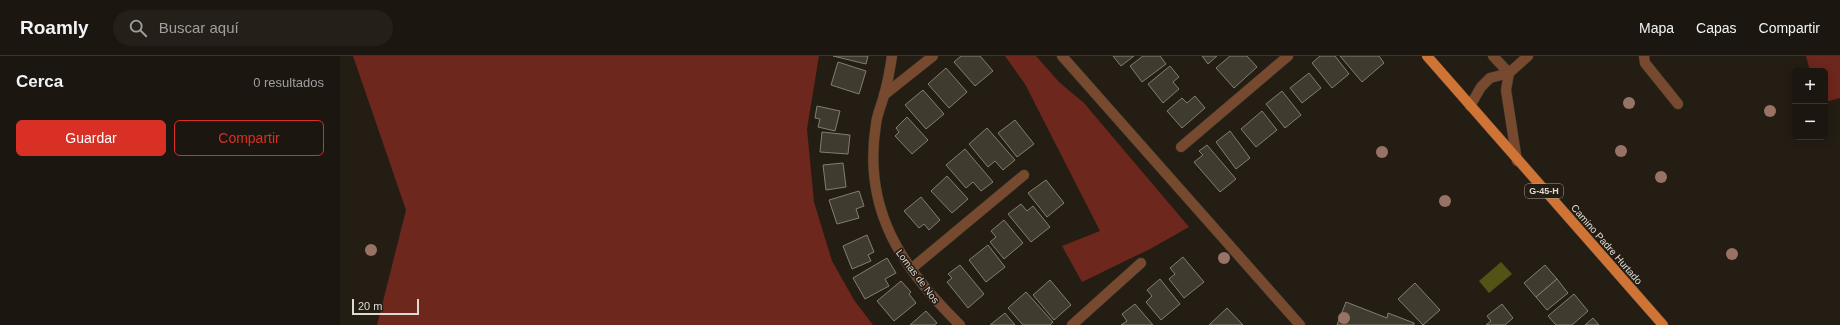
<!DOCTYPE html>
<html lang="es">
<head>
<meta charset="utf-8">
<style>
  :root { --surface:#1b160f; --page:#241f18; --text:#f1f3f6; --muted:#a09f9e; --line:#39352f; --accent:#d93025 }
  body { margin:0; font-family:Helvetica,sans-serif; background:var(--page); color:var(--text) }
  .controls { position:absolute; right:12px; top:12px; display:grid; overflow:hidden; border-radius:6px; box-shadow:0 2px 10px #0003 }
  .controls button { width:36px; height:36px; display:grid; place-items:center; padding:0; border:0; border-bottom:1px solid var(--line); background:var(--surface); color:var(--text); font:20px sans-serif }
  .scale { position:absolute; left:12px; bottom:10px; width:67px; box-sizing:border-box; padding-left:4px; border:2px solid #ded9d2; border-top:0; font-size:11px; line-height:14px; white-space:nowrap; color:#ded9d2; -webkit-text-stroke:3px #241d14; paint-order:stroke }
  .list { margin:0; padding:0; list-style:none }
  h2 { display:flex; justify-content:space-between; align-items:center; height:52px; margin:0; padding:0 16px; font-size:17px }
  h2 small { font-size:13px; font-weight:400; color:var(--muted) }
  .actions { display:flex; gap:8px; padding:12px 16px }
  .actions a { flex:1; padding:9px 0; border:1px solid var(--accent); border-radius:6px; text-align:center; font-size:14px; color:var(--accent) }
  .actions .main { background:var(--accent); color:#fff }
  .icon { flex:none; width:22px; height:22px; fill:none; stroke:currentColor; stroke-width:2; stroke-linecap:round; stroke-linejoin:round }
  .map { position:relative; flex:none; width:1500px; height:269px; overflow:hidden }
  header { display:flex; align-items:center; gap:24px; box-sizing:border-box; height:56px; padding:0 20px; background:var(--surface); border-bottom:1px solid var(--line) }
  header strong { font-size:19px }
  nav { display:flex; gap:22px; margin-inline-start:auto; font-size:14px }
  .search { width:280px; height:36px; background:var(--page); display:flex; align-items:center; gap:10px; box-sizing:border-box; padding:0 14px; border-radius:22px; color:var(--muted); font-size:15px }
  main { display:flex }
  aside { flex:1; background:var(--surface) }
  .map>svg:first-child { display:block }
  .green { fill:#6d271c }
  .water { fill:#525416 }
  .building { fill:#3f3b2f; stroke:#837e71 }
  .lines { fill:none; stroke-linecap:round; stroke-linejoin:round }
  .service-casing { stroke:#3e372f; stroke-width:11 }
  .minor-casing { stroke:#3e372f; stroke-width:11 }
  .primary-casing { stroke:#3e372f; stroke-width:11 }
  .service { stroke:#774a2f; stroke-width:10 }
  .minor { stroke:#774a2f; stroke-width:10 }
  .primary { stroke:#d07435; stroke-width:10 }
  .tree { fill:#997266 }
  .labels { text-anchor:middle; stroke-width:3.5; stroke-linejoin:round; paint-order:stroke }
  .shield { fill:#241d14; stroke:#a6a199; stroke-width:1 }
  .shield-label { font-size:9px; font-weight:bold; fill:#ded9d2 }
  .street-label { font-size:10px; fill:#ded9d2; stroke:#241d14 }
</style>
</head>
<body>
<header>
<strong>Roamly</strong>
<div class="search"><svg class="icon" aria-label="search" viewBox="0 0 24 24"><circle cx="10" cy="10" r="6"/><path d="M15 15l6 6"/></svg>Buscar aquí</div>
<nav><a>Mapa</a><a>Capas</a><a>Compartir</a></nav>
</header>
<main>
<aside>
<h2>Cerca<small>0 resultados</small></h2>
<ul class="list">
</ul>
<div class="actions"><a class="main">Guardar</a><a>Compartir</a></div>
</aside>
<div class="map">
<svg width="1500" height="269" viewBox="0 0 1500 269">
  <rect width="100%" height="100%" fill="#241d14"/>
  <!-- green -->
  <g class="green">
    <polygon points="13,0 479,0 467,73 474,146 492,205 514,244 533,269 37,269 66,154"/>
    <polygon points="665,0 696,0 719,26 744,47 849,171 810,193 742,226 722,190 760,175 685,28"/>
    <polygon points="1466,0 1500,0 1500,42 1485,46 1485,15 1470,15"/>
  </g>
  <!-- water -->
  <polygon class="water" points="1161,206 1172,218 1149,237 1139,225"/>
  <!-- building -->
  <g class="building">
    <polygon points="493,0 528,0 526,8"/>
    <polygon points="621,0 640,0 653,15 635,30 614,6"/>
    <polygon points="773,0 794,0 781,10"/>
    <polygon points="803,0 820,0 826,8 802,26 790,10"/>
    <polygon points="862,0 877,0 868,8"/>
    <polygon points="890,0 907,0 917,11 894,32 876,12"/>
    <polygon points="980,0 995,0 1009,18 992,32 972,7"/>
    <polygon points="1000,0 1039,0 1044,7 1022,26"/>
    <polygon points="498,6 526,15 519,38 491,29"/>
    <polygon points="830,10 839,21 833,26 839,33 823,47 808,28"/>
    <polygon points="606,12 627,36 609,52 588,28"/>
    <polygon points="969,17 981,32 962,47 950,32"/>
    <polygon points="583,34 604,58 586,73 565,49"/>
    <polygon points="942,35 961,59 945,72 926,48"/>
    <polygon points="855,40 865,52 842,72 827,55 842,42 847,47"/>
    <polygon points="477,50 500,55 495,75 478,71 480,63 475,62"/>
    <polygon points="922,55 937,74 916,91 901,73"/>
    <polygon points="567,61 588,84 572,98 555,80 559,76 556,72"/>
    <polygon points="675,64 694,88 677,101 658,77"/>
    <polygon points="647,72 675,104 663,114 655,105 648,111 629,88"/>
    <polygon points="890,75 910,102 896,113 876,86"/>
    <polygon points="482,76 510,79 508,98 480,96"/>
    <polygon points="867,89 896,123 880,136 854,106 863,99 859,95"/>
    <polygon points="625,93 653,126 641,135 633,126 626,132 606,109"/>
    <polygon points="503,107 506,131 486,134 483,109"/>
    <polygon points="607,120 628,143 612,157 591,135"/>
    <polygon points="706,124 724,147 707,161 688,137"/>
    <polygon points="519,135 524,150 516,153 519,162 497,168 489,144"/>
    <polygon points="581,141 600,164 589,174 584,168 579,172 564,155"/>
    <polygon points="681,148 687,155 693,150 710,171 691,186 668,158"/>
    <polygon points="664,164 683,187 664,203 650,186 656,181 651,175"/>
    <polygon points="527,179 534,196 528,199 531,205 512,213 503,190"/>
    <polygon points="648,189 665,211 646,226 629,204"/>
    <polygon points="843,201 864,226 844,242 829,223 835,218 830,212"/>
    <polygon points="547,202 556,217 545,223 549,230 525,243 513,222"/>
    <polygon points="620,209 644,238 628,252 607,226 612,222 608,218"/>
    <polygon points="1205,209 1217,223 1196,241 1184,227"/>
    <polygon points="820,223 840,248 821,264 806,246 812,240 807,234"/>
    <polygon points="1217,223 1228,237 1207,254 1196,241"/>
    <polygon points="710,224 731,249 714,264 693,239"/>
    <polygon points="561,225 571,236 569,238 576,247 554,265 537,245"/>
    <polygon points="1075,227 1100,254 1083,269 1058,243"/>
    <polygon points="686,236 713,266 710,269 683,269 668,252"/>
    <polygon points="1234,238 1248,255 1232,269 1216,269 1208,260"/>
    <polygon points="1006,246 1047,262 1048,257 1074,267 1074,269 997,269"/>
    <polygon points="795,248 813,269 781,269 787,265 782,258"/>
    <polygon points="1162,248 1173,262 1165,269 1146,269 1151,265 1147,260"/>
    <polygon points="887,252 903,269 869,269"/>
    <polygon points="586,255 597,267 594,269 570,269"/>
    <polygon points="665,257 675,269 650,269"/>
    <polygon points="1253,262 1259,269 1245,269"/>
  </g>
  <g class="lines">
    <defs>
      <polyline id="service" points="1304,0 1305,7 1338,48"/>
      <g id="minor">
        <path d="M552,0C550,13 548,26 544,39C542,48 537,58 536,68C522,154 562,212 620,269"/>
        <polyline points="722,0 960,269"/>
        <polyline points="1153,0 1169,17"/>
        <polyline points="1169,17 1166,34 1177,105"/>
        <polyline points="544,39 593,0"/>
        <polyline points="1130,50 1141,31 1150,22 1169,17 1188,0"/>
        <polyline points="841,91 948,0"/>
        <polyline points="571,213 684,119"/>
        <polyline points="732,269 801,207"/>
      </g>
      <polyline id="primary" points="1087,0 1323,269"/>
    </defs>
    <!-- service casing -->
    <use href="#service" class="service-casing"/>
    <!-- minor casing -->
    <use href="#minor" class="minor-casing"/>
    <!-- primary casing -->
    <use href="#primary" class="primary-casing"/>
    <!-- service -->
    <use href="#service" class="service"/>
    <!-- minor -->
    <use href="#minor" class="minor"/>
    <!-- primary -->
    <use href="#primary" class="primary"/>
  </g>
  <!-- trees -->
  <g class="tree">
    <circle cx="1289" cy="47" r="6"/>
    <circle cx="1430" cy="55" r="6"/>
    <circle cx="1281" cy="95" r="6"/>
    <circle cx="1042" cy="96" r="6"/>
    <circle cx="1321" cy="121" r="6"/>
    <circle cx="1105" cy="145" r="6"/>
    <circle cx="31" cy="194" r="6"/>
    <circle cx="1392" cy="198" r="6"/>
    <circle cx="884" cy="202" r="6"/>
    <circle cx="1004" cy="262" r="6"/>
  </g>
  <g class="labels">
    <!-- shield labels -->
    <rect class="shield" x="1185" y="128" width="38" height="14" rx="3"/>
    <g class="shield-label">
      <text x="1204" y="138">G-45-H</text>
    </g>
    <!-- street labels -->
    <g class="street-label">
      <text transform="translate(1267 188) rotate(49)" y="4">Camino Padre Hurtado</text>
      <text transform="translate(578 220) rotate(53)" y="4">Lomas de Nos</text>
    </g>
  </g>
</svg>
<div class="controls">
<button>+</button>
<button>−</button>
</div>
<div class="scale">20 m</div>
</div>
</main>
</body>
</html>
